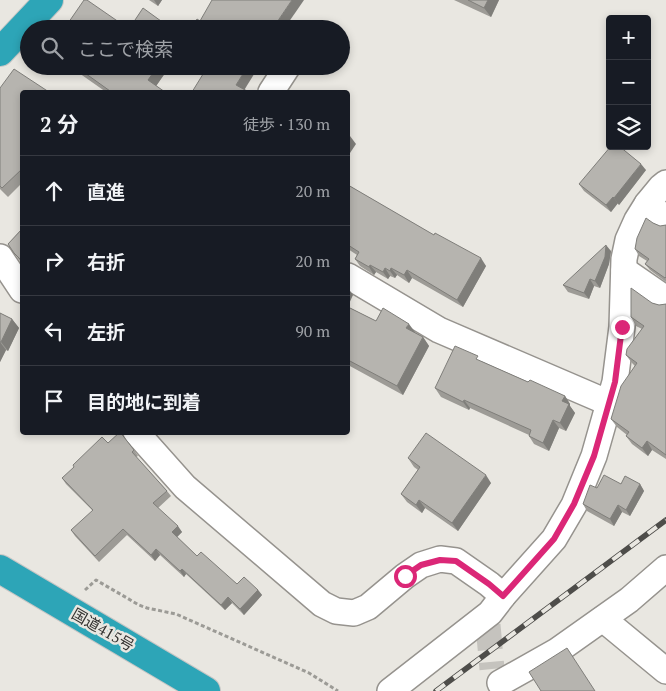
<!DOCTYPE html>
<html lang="ja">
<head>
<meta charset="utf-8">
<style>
  :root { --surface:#171b24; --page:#20242c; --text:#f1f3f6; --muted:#9ea1a6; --line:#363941 }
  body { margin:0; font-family:"PT Serif","Noto Sans JP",serif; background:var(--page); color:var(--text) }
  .controls { position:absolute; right:15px; top:15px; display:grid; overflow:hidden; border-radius:5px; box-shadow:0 2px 8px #0003 }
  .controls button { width:45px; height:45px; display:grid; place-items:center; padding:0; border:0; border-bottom:1px solid var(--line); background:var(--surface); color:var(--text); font:25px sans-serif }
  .stop { position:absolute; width:15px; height:15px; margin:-11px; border:4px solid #db2777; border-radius:50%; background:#fff }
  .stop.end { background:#db2777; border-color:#fff; box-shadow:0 1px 5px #0008 }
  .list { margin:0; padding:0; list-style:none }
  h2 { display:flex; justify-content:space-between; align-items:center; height:65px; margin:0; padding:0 20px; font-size:21px }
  h2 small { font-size:16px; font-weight:400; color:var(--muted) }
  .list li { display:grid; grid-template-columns:32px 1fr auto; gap:15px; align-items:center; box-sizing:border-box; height:70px; padding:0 20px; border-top:1px solid var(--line) }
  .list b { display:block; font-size:19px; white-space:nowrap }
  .list em { font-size:16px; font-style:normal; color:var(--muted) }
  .icon { flex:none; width:28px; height:28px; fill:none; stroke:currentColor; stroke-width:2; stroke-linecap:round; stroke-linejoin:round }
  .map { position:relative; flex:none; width:666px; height:691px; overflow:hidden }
  .search { position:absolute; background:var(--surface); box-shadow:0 2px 8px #0003; left:20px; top:20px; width:330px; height:55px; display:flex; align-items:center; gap:12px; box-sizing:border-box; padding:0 18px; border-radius:28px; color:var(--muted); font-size:19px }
  .panel { position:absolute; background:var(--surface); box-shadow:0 2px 8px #0003; left:20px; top:90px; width:330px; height:345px; border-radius:5px }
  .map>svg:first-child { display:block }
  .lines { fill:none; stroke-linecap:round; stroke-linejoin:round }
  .minor-tunnel { stroke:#c5c3be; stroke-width:25; stroke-dasharray:25 12; stroke-linecap:butt }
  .minor-casing { stroke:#96938e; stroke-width:28 }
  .highway-casing { stroke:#c6c6c5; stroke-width:30 }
  .path { stroke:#9c9b96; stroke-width:3; stroke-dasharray:4 2.5; stroke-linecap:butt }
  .minor { stroke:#fff; stroke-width:25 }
  .highway { stroke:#2da5b7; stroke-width:28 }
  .rail-casing { stroke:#4e4d4a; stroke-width:5.5 }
  .rail { stroke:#e9e7e1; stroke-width:4; stroke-dasharray:11; stroke-linecap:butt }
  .wall { fill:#9d9b96 }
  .shaded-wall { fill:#7f7e7a }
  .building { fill:#b6b4af; stroke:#7f7e7a }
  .route { stroke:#db2777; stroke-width:6 }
  .labels { text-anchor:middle; stroke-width:5; stroke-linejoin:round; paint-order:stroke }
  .street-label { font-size:15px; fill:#333230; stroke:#e9e7e1 }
</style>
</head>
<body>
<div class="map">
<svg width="666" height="691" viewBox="0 0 666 691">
  <rect width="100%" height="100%" fill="#e9e7e1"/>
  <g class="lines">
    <!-- minor-tunnel -->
    <polyline class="minor-tunnel" points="488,625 492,669"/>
    <defs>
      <g id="minor">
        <polyline points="271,92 288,66"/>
        <polyline points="647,204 666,218"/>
        <polyline points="0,257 22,290"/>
        <polyline points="624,270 666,299"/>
        <polyline points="348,276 439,330 609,403"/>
        <polyline points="136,432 185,487 322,604 336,611 354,613 368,607 405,576 421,565 440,559 456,561 489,584 503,596"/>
        <polyline points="603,619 666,671"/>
        <polyline points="500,683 557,651 629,600 666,568"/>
        <polyline points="390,691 490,613 503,596 554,539 574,505 594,456 615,382 622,327 624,259 628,240 637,220 647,204 661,187 666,183"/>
      </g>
      <g id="highway">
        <polyline points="0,52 49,0"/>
        <polyline points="0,569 206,691"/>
      </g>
    </defs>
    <!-- minor casing -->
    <use href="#minor" class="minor-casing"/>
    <!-- highway casing -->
    <use href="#highway" class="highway-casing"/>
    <!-- path -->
    <polyline class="path" points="85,590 96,580 139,605 147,608 176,614 309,673 338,691"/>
    <!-- minor -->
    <use href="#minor" class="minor"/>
    <!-- highway -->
    <use href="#highway" class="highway"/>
    <defs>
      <polyline id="rail" points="436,691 666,520"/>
    </defs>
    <!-- rail casing -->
    <use href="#rail" class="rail-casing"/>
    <!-- rail -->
    <use href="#rail" class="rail"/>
  </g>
  <!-- wall -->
  <g class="wall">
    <polygon points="149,0 162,0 158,6"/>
    <polygon points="454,0 499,0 491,17"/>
    <polygon points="69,66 170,66 156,86 165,92 106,92"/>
    <polygon points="0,88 22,92 22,183 8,197 0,189"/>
    <polygon points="646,170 619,205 618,203 611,212 584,191 579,184"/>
    <polygon points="348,185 486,266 463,307 412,278 409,283 397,275 395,278 390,276 388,279 376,272 374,275 360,266 355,259 357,255 348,249"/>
    <polygon points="653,223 660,226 666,225 666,282 650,270 645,264 647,261 639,256 635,249"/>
    <polygon points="22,229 22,264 8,244"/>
    <polygon points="611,251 609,264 600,288 594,286 589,299 568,292 563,285"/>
    <polygon points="652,303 659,305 666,304 666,459 652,450 648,456 632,444 626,436 627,435 617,427 611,419 635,366 632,363 626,355 642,329 636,326 631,317"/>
    <polygon points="348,307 376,321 415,332 423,337 429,346 403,395 348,365"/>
    <polygon points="0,313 12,319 19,328 8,351 6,350 0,362"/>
    <polygon points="481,361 528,382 565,396 570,404 570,406 575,413 566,431 559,428 549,451 534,444 529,436 529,435 470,408 469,410 441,397 435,388"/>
    <polygon points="108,443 134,450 138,456 136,457 167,491 171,496 158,508 182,532 177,537 197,556 237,584 258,590 262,595 244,615 232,603 225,610 186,574 184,577 160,555 155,561 127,535 99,562 75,536 71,530 93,511 66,484 62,478"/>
    <polygon points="408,458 491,483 458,531 425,508 422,513 407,502 401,494 418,470 414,467"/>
    <polygon points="621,484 640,484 644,491 630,516 622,512 614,526 587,511 583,504 597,488"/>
  </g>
  <!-- shaded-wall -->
  <g class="shaded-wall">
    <polygon points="154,0 162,0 158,6"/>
    <polygon points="292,0 304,0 284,29 274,29 273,28"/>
    <polygon points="488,0 499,0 491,17 484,8"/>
    <polygon points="158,66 170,66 154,89 148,80"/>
    <polygon points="248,66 259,66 243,92 236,85"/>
    <polygon points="350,136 356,144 348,156 348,140"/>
    <polygon points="641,164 646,170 619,205 614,198"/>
    <polygon points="613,197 618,203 611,212 606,205"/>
    <polygon points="606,245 611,251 609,264 600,288 595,281"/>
    <polygon points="481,258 486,266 463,307 457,300"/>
    <polygon points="370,265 376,272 374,275 369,267"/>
    <polygon points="385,268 390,276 388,279 383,272"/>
    <polygon points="391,268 397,275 395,278 390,271"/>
    <polygon points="407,270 412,278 409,283 404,275"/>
    <polygon points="590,279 594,286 589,299 584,293"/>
    <polygon points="348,288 353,295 348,306"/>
    <polygon points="12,319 19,328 8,351 1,342"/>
    <polygon points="409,324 415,332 412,337 406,328"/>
    <polygon points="423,337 429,346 403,395 397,386"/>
    <polygon points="0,342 6,350 0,362"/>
    <polygon points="565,396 570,404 570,406 575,413 566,431 560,423 562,401"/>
    <polygon points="464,400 470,408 469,410 463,402"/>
    <polygon points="553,420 559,428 549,451 543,443"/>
    <polygon points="647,441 652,450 648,456 642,448"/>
    <polygon points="486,475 491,483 458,531 452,523"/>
    <polygon points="640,484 644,491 630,516 626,510"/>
    <polygon points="419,500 425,508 422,513 416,505"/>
    <polygon points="618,505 622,512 614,526 610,519"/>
    <polygon points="178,526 182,532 176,538 172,532"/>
    <polygon points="156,549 160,555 155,561 151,555"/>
    <polygon points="182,569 186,574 184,577 180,571"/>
    <polygon points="258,590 262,595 244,615 240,609"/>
    <polygon points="228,597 232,603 225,610 221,605"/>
  </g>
  <!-- building -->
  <g class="building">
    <polygon points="84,0 87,0 129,29 143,8 172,29 64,29"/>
    <polygon points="212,0 292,0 273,28 275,29 191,29 197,19 200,21"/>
    <polygon points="468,0 488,0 484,8"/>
    <polygon points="49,20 62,29 43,29"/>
    <polygon points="75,66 158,66 148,80 165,92 110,92 110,91"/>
    <polygon points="208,66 248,66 236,85 247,91 246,92 192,92"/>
    <polygon points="14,69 49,92 22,92 22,169 2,188 0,186 0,88"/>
    <polygon points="611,146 619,146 641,164 614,198 613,197 606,205 579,184"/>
    <polygon points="348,185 434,235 435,233 481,258 457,300 407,270 404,275 391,268 390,271 385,268 383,272 370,265 369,267 355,259 359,252 348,245"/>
    <polygon points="646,218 653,223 660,226 666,225 666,277 665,278 645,264 649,259 635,249 637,238"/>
    <polygon points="22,229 22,259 21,260 14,253 8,244"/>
    <polygon points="606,245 605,257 595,281 590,279 584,293 563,285"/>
    <polygon points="631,288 652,303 659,305 666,304 666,455 647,441 642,448 626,436 629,432 611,419 621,386 637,363 626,355 627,349 644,326 631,317"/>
    <polygon points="348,307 376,321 383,308 409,324 406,328 423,337 397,386 348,360"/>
    <polygon points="0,313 12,319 1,342 0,342"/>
    <polygon points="455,346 478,356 476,359 528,382 530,380 565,396 562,401 569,404 560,423 553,420 543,443 529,436 531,430 464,400 463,402 435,388"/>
    <polygon points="120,432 134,450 132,452 167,491 153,503 178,526 172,532 197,556 201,552 237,584 244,577 258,590 240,609 228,597 221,605 182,569 180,571 156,549 151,555 123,529 95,556 71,530 93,510 62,478 74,467 73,465 102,437 108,443"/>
    <polygon points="426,433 486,475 452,523 419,500 416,505 401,494 420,467 408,458"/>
    <polygon points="604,475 621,484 625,476 640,484 626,510 618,505 610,519 583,504 590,485 597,488"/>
    <polygon points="567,648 595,691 541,691 529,672"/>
  </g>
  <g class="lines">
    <!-- route -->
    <polyline class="route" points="405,576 421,565 440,560 456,561 489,584 503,596 554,539 574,504 594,456 615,382 622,327"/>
  </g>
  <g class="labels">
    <!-- street labels -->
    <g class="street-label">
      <text transform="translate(103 630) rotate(30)" y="5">国道415号</text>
    </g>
  </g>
</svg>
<div class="controls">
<button>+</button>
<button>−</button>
<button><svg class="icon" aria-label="layers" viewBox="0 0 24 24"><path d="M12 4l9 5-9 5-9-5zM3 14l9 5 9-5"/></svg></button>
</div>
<div class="stop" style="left:405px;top:576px"></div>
<div class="stop end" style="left:622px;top:327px"></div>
<div class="search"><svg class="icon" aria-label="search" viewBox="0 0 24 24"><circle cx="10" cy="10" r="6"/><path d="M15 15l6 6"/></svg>ここで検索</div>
<section class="panel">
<h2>2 分<small>徒歩 · 130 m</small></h2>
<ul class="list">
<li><svg class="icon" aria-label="ahead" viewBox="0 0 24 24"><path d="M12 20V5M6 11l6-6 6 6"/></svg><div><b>直進</b></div><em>20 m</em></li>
<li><svg class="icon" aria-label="right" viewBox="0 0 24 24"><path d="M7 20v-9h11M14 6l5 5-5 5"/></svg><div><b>右折</b></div><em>20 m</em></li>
<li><svg class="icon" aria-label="left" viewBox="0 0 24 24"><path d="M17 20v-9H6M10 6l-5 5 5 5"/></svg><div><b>左折</b></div><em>90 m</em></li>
<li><svg class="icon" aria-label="arrive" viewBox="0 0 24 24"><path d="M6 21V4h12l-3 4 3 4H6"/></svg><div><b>目的地に到着</b></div></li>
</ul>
</section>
</div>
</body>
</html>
